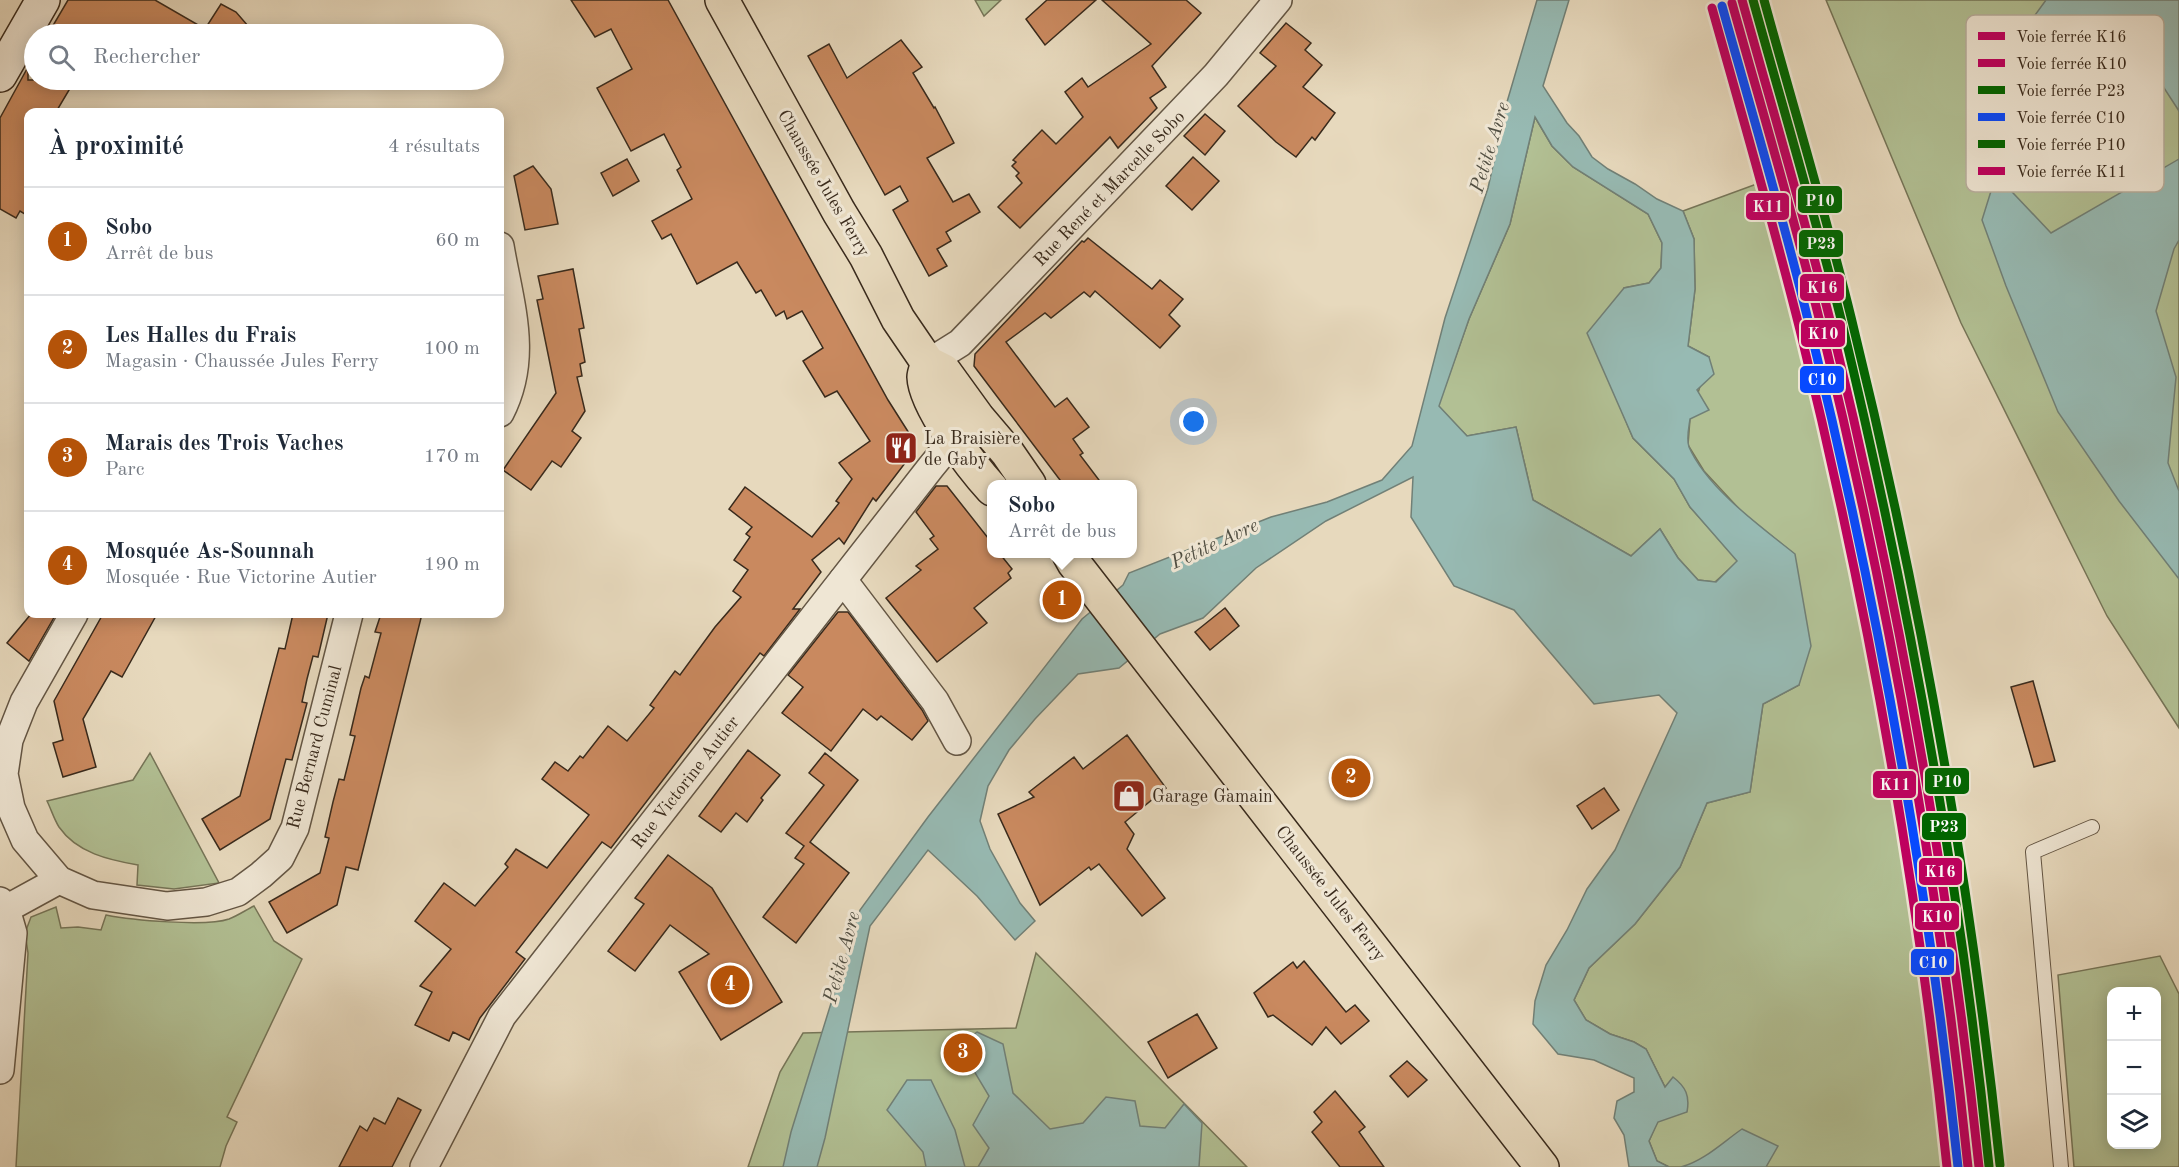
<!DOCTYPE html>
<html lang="fr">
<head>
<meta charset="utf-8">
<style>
  :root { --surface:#fff; --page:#f2f2f3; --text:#1f2937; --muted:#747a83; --line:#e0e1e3; --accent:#b45309 }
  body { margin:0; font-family:"Old Standard TT",serif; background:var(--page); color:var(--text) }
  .controls { position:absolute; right:18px; bottom:18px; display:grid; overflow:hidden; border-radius:12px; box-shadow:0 3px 15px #0003 }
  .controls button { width:54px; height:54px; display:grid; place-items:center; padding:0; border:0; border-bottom:2px solid var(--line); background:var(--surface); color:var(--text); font:30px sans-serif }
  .you { position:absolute; left:1194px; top:422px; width:21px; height:21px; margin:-15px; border:4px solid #fff; border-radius:50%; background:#1a73e8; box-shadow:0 0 0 9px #1a73e833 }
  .badge { display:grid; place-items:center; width:39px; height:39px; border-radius:50%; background:var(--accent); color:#fff; font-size:20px; font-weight:700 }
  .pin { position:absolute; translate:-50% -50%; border:3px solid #fff; box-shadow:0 2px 6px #0006 }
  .popup { position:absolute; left:987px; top:480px; width:150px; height:78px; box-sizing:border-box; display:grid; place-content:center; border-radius:12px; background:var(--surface); filter:drop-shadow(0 2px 4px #0005); font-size:20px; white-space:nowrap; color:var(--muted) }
  .popup b { font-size:22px; color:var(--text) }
  .popup::after { content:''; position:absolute; left:50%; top:100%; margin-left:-12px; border:12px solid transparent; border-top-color:var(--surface) }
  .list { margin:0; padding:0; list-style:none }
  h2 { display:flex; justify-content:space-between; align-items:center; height:78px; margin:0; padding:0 24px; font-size:26px }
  h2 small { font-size:20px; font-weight:400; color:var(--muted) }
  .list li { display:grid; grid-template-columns:39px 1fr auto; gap:18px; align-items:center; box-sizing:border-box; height:108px; padding:0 24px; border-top:2px solid var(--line) }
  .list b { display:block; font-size:22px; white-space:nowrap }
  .list p { margin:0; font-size:20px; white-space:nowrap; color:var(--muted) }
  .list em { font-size:20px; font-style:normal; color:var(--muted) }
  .icon { flex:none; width:33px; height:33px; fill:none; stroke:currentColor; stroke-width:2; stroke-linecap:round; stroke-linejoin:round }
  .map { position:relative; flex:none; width:2179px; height:1167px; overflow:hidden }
  .search { position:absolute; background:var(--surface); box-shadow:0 3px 15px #0003; left:24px; top:24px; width:480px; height:66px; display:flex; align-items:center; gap:15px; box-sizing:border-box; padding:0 21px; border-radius:33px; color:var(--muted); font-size:22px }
  .panel { position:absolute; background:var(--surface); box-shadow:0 3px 15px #0003; left:24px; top:108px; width:480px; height:510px; border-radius:12px }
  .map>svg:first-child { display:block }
  .green { fill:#b2c094; stroke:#767558; stroke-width:1.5; fill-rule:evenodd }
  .water { fill:#97bab3; stroke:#718077; stroke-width:1.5; fill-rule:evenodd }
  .building { fill:#c9895f; stroke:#392a1c; stroke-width:1.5 }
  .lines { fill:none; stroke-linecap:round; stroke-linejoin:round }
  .lane-casing { stroke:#645644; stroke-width:16 }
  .street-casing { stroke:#645644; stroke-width:30 }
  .secondary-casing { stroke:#392a1c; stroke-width:36 }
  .primary-casing { stroke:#392a1c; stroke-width:36 }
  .lane { stroke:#efe6d4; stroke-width:14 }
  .street { stroke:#efe6d4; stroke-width:27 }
  .secondary { stroke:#efe6d4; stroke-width:33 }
  .primary { stroke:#e7d9bd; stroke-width:33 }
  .rail-1-casing { stroke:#efe6d4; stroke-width:14 }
  .rail-2-casing { stroke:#efe6d4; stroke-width:14 }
  .rail-3-casing { stroke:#efe6d4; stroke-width:14 }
  .rail-4-casing { stroke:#efe6d4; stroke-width:14 }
  .rail-5-casing { stroke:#efe6d4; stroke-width:14 }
  .rail-6-casing { stroke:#efe6d4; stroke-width:14 }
  .rail-1 { stroke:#bf005f; stroke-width:9 }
  .rail-2 { stroke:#bf005f; stroke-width:9 }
  .rail-3 { stroke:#060; stroke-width:9 }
  .rail-4 { stroke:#0749ff; stroke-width:9 }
  .rail-5 { stroke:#060; stroke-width:9 }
  .rail-6 { stroke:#bf005f; stroke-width:9 }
  .labels { text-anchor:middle; stroke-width:6; stroke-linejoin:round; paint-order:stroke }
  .street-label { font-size:18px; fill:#392a1c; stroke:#efe6d4 }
  .poi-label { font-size:18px; fill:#392a1c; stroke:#efe6d4; text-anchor:start }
  .water-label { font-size:20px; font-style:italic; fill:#504e42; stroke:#efe6d4 }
  .key { fill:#efe6d4; stroke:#b8ae9d; stroke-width:1.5 }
  .key-label { font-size:16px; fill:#392a1c }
  .line-badge { stroke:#efe6d4; stroke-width:2 }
  .badge-label { font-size:16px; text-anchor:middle; font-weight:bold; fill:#fff }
</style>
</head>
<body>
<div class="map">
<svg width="2179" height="1167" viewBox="0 0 2179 1167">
  <rect width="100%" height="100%" fill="#e7d9bd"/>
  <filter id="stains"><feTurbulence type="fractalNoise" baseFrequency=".00333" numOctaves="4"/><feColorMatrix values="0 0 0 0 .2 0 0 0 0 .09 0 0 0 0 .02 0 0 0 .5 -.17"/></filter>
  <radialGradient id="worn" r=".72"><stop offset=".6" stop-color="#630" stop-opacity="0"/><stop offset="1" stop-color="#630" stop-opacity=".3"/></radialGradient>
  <!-- green -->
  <g class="green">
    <polygon points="975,0 1001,0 984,16"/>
    <polygon points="1826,0 2179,0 2179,728 2107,616 1961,323"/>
    <polygon points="1535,117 1552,146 1573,167 1648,214 1662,243 1661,268 1649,283 1624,288 1614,392 1633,438 1674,479 1690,507 1738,561 1715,582 1698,580 1678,558 1660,529 1631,556 1533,500 1516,427 1467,436 1438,406 1469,319 1510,224"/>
    <polygon points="1773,178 1830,398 1863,572 1924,907 1953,1167 1669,1167 1657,1161 1649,1141 1657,1122 1665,1087 1646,1049 1634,1042 1610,1034 1586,1020 1574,1000 1589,968 1635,924 1680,867 1707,803 1750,792 1763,704 1799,685 1794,554 1742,512 1704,471 1688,445 1690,419 1709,357 1688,346 1695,289 1694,239 1683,211"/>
    <path d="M150,753L219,883L174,889L137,885L138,865C109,860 77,853 59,827C54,819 51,809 47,801L133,780Z"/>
    <path d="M254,906L274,941L302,959L227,1117L237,1122L226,1146L220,1167H16L28,953L25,933L31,917L56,907L61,928L78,927L101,930L106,915C131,920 206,927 229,919C237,916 246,910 254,906Z"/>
    <polygon points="1036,953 1247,1167 748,1167 780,1072 803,1033 1016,1028"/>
    <path d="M2160,956L2179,994V1167H2074L2058,975ZM2112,992H2156V1144H2112Z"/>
  </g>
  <!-- water -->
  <g class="water">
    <path d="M1537,0H1569L1543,86L1567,123L1579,136L1592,157L1608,169L1635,184L1657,199L1683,211L1694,239L1695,289L1688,346L1709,357L1714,374L1697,390L1709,410L1690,419C1689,427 1686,439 1689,447C1707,488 1760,526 1795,554L1811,646L1799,685L1763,704L1750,792L1707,803L1680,867L1635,924L1589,968L1574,1000L1586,1020L1610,1034L1634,1042L1646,1049L1665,1087L1673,1077C1686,1087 1690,1096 1687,1112L1658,1122L1649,1141L1657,1161L1669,1167H1629L1624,1135L1614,1118L1617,1101L1634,1092V1078L1594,1060L1558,1054L1533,1024L1535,1001L1546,965L1567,930L1587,889L1615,850L1677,713L1659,695L1594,704L1514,610L1454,586L1411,517L1413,477L1326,521L1256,568L1203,618L1160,634L1119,668L1078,674L1035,719L1009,750L988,786L980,821L990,849L1020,903L1035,921L1015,940L977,896L928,850L870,926L825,1138L817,1167H783L791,1132L860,910L928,817L1082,619L1123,585L1129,573L1271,517L1327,502L1382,480L1412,446L1445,318L1488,188L1507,102ZM1535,117L1552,146L1573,167L1648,214L1662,243L1661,268L1649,283L1624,288L1587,333L1633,438L1674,479L1690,507L1737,561L1716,582L1698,580L1678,558L1660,529L1631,556L1533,500L1516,427L1467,436L1439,406L1469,319L1510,224Z"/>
    <polygon points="2046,0 2179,0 2179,111 2157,77 2095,55 2003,133 1992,74"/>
    <polygon points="2179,159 2179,240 2174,249 2156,311 2176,377 2168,463 2179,491 2179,579 2119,501 2058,412 2006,286 1982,220 1996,175 2051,233"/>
    <polygon points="977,1032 1003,1044 1013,1093 1050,1129 1083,1123 1106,1097 1135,1101 1140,1126 1165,1128 1184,1104 1202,1123 1199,1167 978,1167 989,1148 973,1125 989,1096 959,1046"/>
    <polygon points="907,1080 931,1080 955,1130 965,1167 926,1167 923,1152 887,1110"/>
    <path d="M1742,1129L1778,1146L1766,1167H1681C1704,1161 1723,1142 1742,1129Z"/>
  </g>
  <!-- building -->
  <g class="building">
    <polygon points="68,0 155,0 205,29 221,4 236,12 255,34 48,34"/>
    <polygon points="571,0 668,0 888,400 914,441 912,454 876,501 873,498 844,544 839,538 812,560 821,572 793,609 800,609 764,656 760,653 611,848 602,842 516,952 525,959 480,1018 469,1040 453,1032 449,1041 415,1025 432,992 420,986 451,949 415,921 444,883 475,906 508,867 505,864 516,849 547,868 589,815 542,779 555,762 568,771 580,756 583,758 608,726 627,741 654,708 650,705 675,671 680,675 715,627 741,597 733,591 748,570 734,560 750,537 746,534 752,527 729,509 745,487 812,537 839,503 836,501 852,479 839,463 870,441 837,391 825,397 803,361 823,348 802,311 787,319 784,311 776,316 761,290 756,293 737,262 697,284 671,234 662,239 652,221 692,199 677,170 681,167 664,134 631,151 597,88 632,69 611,29 595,37"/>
    <polygon points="1047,0 1096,0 1045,45 1026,19"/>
    <polygon points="1102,0 1186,0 1201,13 1152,66 1166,87 1150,98 1157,108 1118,148 1110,137 1020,228 998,207 1022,183 1016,176 1019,173 1012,166 1016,162 1013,160 1042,130 1056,144 1083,117 1065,92 1082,78 1088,87 1151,44"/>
    <polygon points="1286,23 1311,43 1305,50 1322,65 1303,87 1335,113 1315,140 1312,137 1296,157 1276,142 1238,106 1276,66 1260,53"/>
    <polygon points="901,40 922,67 913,73 934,108 935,107 954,143 927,158 953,202 969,194 980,212 946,232 951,241 937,249 947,266 929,276 893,210 908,201 900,186 885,195 808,56 829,44 847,78"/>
    <polygon points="28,67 28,80 75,80 56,112 28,112 28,216 20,211 16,218 0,209 0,118"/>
    <polygon points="1205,114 1225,131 1205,155 1184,136"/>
    <polygon points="1193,157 1219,181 1192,210 1166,186"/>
    <polygon points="627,159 639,181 613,196 601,173"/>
    <polygon points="533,166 551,189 558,224 525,230 514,176"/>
    <polygon points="1088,238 1152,289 1160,280 1183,299 1169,315 1180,326 1160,348 1095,291 1090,297 1084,292 1051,318 1045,313 1006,342 1055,407 1067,398 1089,427 1073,439 1083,453 1080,455 1102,484 1063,484 974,366 975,354 1082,241 1084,242"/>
    <polygon points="573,269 584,328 579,329 585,362 580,364 582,376 577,377 585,411 572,431 581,438 561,467 552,461 531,490 503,470 556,393 537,300 543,299 538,276"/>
    <polygon points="936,486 947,486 992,543 992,554 1000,554 1012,569 1008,573 1011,578 974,608 987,623 937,662 886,598 921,570 916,566 938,549 930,539 934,536 916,512"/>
    <polygon points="1225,608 1239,626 1210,650 1195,632"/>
    <polygon points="838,612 848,612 922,710 928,721 912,740 881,716 877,720 863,709 831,751 782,713 803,687 788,675"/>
    <polygon points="31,614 56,614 29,661 7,643"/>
    <polygon points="103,614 157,614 122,677 111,671 83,719 96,767 63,777 53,743 63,740 54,701"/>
    <polygon points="293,614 328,614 318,657 313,656 307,679 302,702 307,703 292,760 286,759 270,819 220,850 202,819 240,796 279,648 285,649"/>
    <polygon points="381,614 422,614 358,870 346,867 337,905 287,933 269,902 320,873 329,838 325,837 333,802 339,779 344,780 355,736 350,735 361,688 365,676 369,678 381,633 375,632"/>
    <polygon points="2033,681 2055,761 2034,767 2011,687"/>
    <polygon points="1127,735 1166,788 1125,822 1134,834 1127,849 1165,898 1142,916 1099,864 1091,870 1089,867 1040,905 998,814 1034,797 1029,792 1074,757 1083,769"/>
    <polygon points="748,750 780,775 761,798 763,800 747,822 736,813 721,832 699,816"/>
    <polygon points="825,753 858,780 810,842 849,873 796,943 763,917 804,864 795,858 804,846 786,833 824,785 809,773"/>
    <polygon points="1604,788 1619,810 1592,829 1577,806"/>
    <polygon points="668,855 712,888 782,1002 721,1040 679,972 709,954 670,925 635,971 608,951 644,904 635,898"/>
    <polygon points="1304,961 1346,1012 1355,1005 1369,1021 1341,1044 1326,1027 1312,1045 1273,1015 1268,1017 1254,993 1293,962 1297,968"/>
    <polygon points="1197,1014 1217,1048 1168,1078 1148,1042"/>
    <polygon points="1407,1061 1427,1080 1408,1097 1390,1076"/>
    <polygon points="1335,1091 1365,1127 1359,1132 1384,1167 1340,1167 1312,1132 1322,1122 1314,1112"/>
    <polygon points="398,1098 421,1110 392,1167 339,1167 360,1126 367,1131 374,1118 385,1124"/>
  </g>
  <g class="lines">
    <defs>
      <polyline id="lane" points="2061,1167 2033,852 2092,827"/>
      <g id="street">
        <path d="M500,246C510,305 529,357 500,413"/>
        <polyline points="928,363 960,343 984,318 1216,75 1278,0"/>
        <polyline points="843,580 935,701 957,741"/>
        <polyline points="74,614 24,702 9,740 4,774 11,808 25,840 59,880 93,895 167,906 206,902 238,892 261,875 280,858 295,828 349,614"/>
        <polyline points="0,901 6,909 13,933 0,1070"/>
        <polyline points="6,909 59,880"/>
        <polyline points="424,1167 502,1016 931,467 954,439 969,426"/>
      </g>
      <polyline id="secondary" points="0,75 43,0"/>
      <g id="primary">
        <polyline points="722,0 839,212 866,256 898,319 928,363 944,371 978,418 1007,452 1029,484"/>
        <path d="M928,363C927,367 924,373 924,377C925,406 972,467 992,489"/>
        <polyline points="1069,554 1074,563 1542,1167"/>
      </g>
    </defs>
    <!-- lane casing -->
    <use href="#lane" class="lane-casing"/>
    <!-- street casing -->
    <use href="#street" class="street-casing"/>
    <!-- secondary casing -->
    <use href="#secondary" class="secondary-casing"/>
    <!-- primary casing -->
    <use href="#primary" class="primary-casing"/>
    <!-- lane -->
    <use href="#lane" class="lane"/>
    <!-- street -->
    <use href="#street" class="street"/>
    <!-- secondary -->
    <use href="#secondary" class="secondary"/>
    <!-- primary -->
    <use href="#primary" class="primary"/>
    <defs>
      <path id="rail-1" d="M1742,0C1772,108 1804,215 1831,324C1899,601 1949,882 1979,1167"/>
      <path id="rail-2" d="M1732,3C1762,110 1794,217 1821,326C1889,603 1939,883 1968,1167"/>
      <path id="rail-3" d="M1753,0C1783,108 1815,215 1842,323C1909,601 1960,881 1989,1166"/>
      <path id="rail-4" d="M1722,6C1752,113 1784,220 1810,328C1878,604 1928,884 1958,1167"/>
      <path id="rail-5" d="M1764,0C1793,106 1825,211 1851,317C1920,596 1970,879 2000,1165"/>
      <path id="rail-6" d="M1712,8C1742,115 1773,222 1800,330C1868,605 1918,885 1947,1167"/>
    </defs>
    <!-- rail-1 casing -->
    <use href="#rail-1" class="rail-1-casing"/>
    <!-- rail-2 casing -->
    <use href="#rail-2" class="rail-2-casing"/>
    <!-- rail-3 casing -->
    <use href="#rail-3" class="rail-3-casing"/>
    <!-- rail-4 casing -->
    <use href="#rail-4" class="rail-4-casing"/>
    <!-- rail-5 casing -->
    <use href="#rail-5" class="rail-5-casing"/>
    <!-- rail-6 casing -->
    <use href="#rail-6" class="rail-6-casing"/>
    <!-- rail-1 -->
    <use href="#rail-1" class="rail-1"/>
    <!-- rail-2 -->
    <use href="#rail-2" class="rail-2"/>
    <!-- rail-3 -->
    <use href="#rail-3" class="rail-3"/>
    <!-- rail-4 -->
    <use href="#rail-4" class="rail-4"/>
    <!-- rail-5 -->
    <use href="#rail-5" class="rail-5"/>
    <!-- rail-6 -->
    <use href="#rail-6" class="rail-6"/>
  </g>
  <!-- icons -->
  <defs>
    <symbol id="restaurant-square" viewBox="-11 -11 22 22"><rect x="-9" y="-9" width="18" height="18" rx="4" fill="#8f2418" stroke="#efe6d4"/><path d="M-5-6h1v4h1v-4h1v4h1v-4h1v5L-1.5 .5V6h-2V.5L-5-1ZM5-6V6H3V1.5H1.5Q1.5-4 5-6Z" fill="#fff"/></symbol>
    <symbol id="shop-square" viewBox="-11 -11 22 22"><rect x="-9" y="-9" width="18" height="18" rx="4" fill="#8f2418" stroke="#efe6d4"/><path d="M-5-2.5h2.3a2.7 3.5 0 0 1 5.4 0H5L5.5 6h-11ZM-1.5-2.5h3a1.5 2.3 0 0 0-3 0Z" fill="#fff"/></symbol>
  </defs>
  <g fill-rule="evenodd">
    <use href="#restaurant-square" x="882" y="429" width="38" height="38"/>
    <use href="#shop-square" x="1110" y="777" width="38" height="38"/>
  </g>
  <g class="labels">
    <!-- street labels -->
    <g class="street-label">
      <text transform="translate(824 183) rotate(60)" y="6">Chaussée Jules Ferry</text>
      <text transform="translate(1109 188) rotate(-46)" y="6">Rue René et Marcelle Sobo</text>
      <text transform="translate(314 747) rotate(-75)" y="6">Rue Bernard Cuminal</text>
      <text transform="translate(685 782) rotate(-52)" y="6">Rue Victorine Autier</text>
      <text transform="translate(1331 893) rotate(52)" y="6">Chaussée Jules Ferry</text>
    </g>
    <!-- poi labels -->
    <g class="poi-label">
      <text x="924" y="444">La Braisière<tspan x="924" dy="21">de Gaby</tspan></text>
      <text x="1152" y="802">Garage Gamain</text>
    </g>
    <!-- water labels -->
    <g class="water-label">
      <text transform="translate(1489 147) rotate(-73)" y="7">Petite Avre</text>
      <text transform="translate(1214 543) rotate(-25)" y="7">Petite Avre</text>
      <text transform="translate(841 957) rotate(-75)" y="7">Petite Avre</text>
    </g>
  </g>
  <!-- legend -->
  <rect x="1966" y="15" width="198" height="177" rx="9" class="key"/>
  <rect x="1978" y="32" width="27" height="8" fill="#bf005f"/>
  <rect x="1978" y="59" width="27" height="8" fill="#bf005f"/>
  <rect x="1978" y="86" width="27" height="8" fill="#060"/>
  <rect x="1978" y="113" width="27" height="8" fill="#0749ff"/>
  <rect x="1978" y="140" width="27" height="8" fill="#060"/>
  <rect x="1978" y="167" width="27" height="8" fill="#bf005f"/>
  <g class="key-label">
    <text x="2016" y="42">Voie ferrée K16</text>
    <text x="2016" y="69">Voie ferrée K10</text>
    <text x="2016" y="96">Voie ferrée P23</text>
    <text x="2016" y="123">Voie ferrée C10</text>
    <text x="2016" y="150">Voie ferrée P10</text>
    <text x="2016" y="177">Voie ferrée K11</text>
  </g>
  <g class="line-badge">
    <rect x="1797" y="185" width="46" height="29" rx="6" fill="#060"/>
    <rect x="1745" y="192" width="45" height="29" rx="6" fill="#bf005f"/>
    <rect x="1798" y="229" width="46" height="29" rx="6" fill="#060"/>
    <rect x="1799" y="273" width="46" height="29" rx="6" fill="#bf005f"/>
    <rect x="1800" y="319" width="46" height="29" rx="6" fill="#bf005f"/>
    <rect x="1799" y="365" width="46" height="29" rx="6" fill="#0749ff"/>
    <rect x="1924" y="767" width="46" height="28" rx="6" fill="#060"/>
    <rect x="1872" y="770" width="45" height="29" rx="6" fill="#bf005f"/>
    <rect x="1921" y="812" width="46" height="29" rx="6" fill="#060"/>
    <rect x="1918" y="857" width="45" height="29" rx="6" fill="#bf005f"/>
    <rect x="1914" y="902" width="46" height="29" rx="6" fill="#bf005f"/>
    <rect x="1910" y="948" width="45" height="28" rx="6" fill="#0749ff"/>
  </g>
  <g class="badge-label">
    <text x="1820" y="206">P10</text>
    <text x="1768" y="212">K11</text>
    <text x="1821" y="249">P23</text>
    <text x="1822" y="293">K16</text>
    <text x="1823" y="339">K10</text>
    <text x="1822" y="385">C10</text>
    <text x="1947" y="787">P10</text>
    <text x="1895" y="790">K11</text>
    <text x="1944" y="832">P23</text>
    <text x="1940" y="877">K16</text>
    <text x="1937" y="922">K10</text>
    <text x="1933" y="968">C10</text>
  </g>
  <rect width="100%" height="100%" filter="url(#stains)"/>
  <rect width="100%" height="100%" fill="url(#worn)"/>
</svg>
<div class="controls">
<button>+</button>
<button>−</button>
<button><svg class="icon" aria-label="layers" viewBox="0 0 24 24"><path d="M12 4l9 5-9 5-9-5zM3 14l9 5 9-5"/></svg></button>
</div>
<div class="you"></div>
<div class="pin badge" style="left:1062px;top:600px">1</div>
<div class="popup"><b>Sobo</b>Arrêt de bus</div>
<div class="pin badge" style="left:1351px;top:778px">2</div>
<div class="pin badge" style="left:963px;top:1053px">3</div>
<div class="pin badge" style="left:730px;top:985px">4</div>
<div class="search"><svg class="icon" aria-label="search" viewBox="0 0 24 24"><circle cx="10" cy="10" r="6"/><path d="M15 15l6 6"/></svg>Rechercher</div>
<section class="panel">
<h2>À proximité<small>4 résultats</small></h2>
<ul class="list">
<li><span class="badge">1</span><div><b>Sobo</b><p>Arrêt de bus</p></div><em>60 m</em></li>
<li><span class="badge">2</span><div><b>Les Halles du Frais</b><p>Magasin · Chaussée Jules Ferry</p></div><em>100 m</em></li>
<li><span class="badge">3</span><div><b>Marais des Trois Vaches</b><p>Parc</p></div><em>170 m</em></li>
<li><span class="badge">4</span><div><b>Mosquée As-Sounnah</b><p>Mosquée · Rue Victorine Autier</p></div><em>190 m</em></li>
</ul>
</section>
</div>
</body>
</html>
